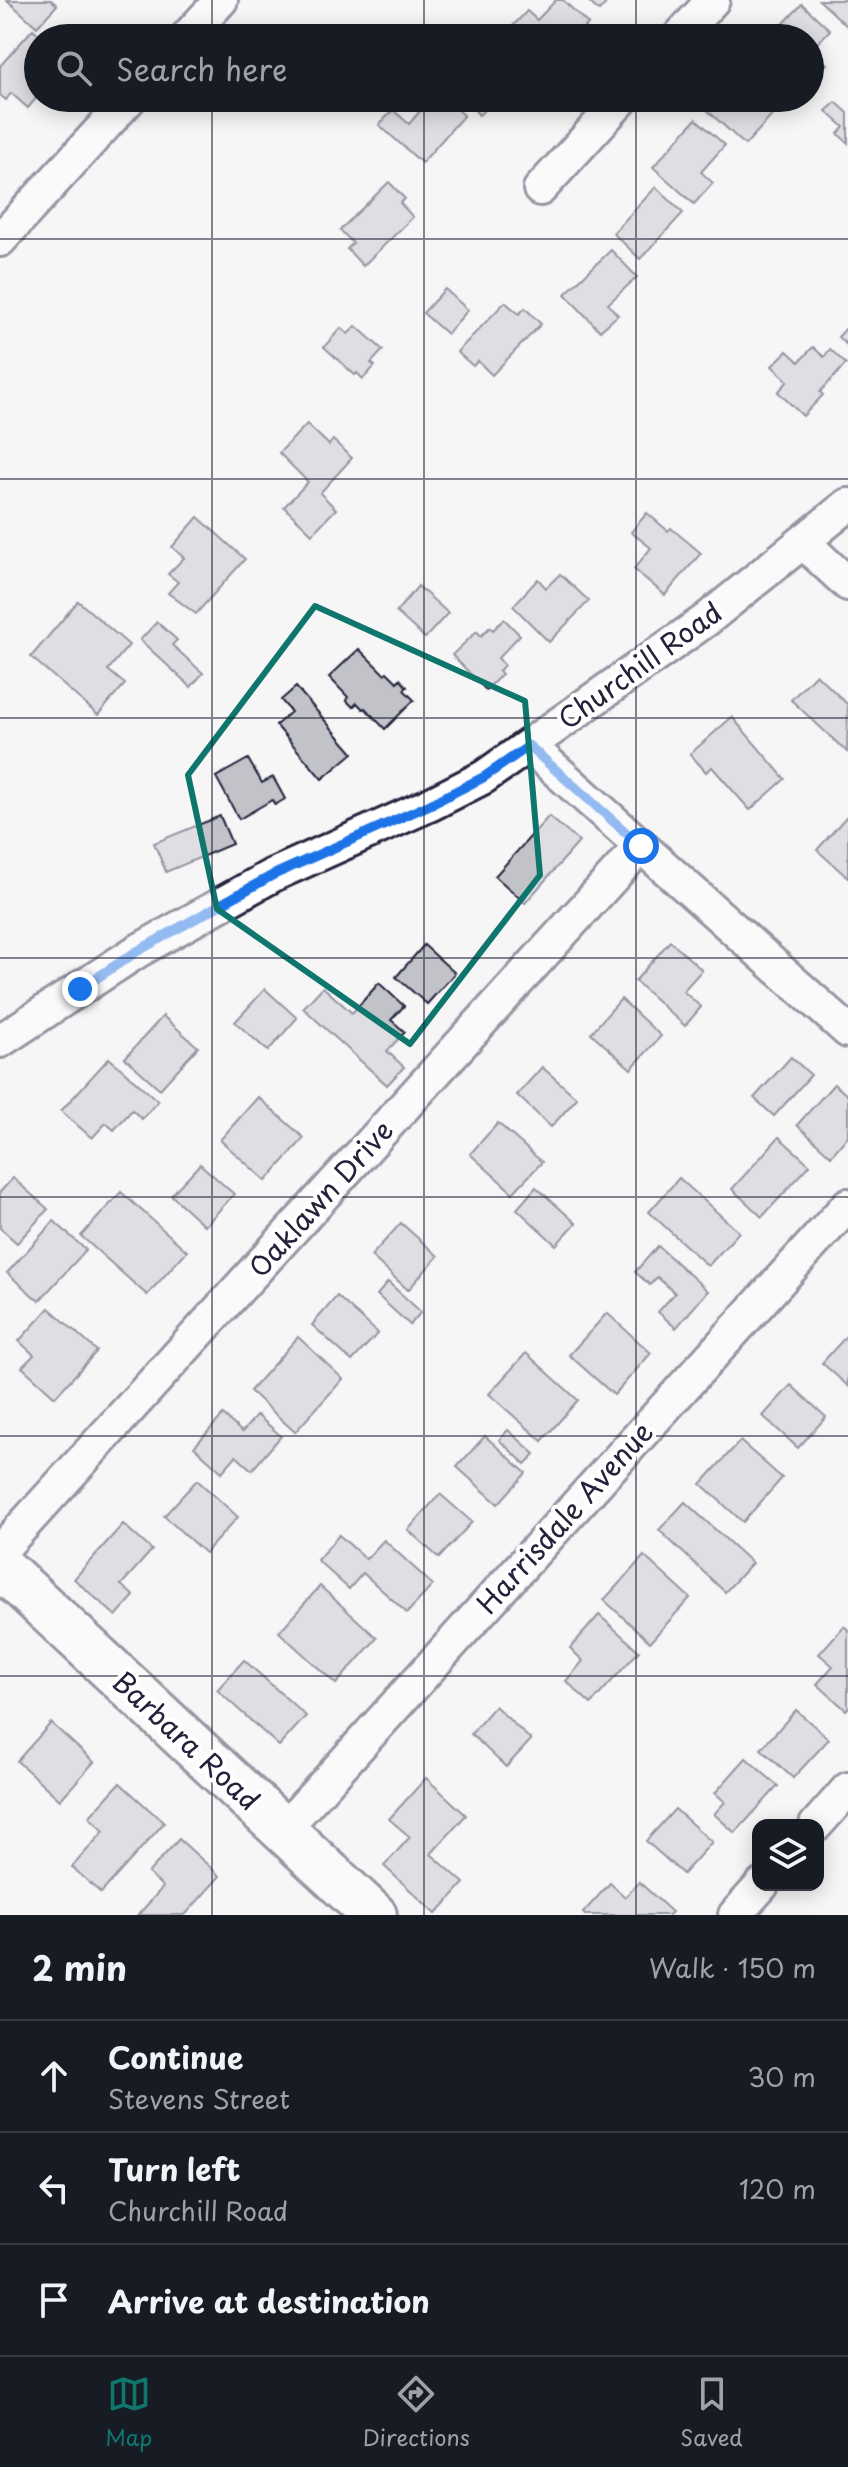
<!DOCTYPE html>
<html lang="en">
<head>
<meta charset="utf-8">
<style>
  :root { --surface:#171b24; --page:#20242c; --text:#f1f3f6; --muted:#9ea1a6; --line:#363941; --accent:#0f766e }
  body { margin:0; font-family:"Playpen Sans",sans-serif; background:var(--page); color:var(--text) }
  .controls { position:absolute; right:24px; bottom:24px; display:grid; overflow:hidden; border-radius:16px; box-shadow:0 4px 20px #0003 }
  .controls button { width:72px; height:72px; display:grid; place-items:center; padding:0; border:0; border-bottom:2px solid var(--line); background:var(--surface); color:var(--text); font:40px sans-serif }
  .stop { position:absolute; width:24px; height:24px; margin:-18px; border:6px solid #1a73e8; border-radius:50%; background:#fff }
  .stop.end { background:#1a73e8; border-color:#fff; box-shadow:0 2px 8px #0008 }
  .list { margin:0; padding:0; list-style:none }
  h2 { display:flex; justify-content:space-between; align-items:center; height:104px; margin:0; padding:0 32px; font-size:34px }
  h2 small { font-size:26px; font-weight:400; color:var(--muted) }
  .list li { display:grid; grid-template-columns:52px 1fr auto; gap:24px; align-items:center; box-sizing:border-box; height:112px; padding:0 32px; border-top:2px solid var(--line) }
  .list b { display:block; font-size:30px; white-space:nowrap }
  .list p { margin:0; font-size:26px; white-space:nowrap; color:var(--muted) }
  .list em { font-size:26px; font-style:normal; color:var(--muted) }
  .icon { flex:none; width:44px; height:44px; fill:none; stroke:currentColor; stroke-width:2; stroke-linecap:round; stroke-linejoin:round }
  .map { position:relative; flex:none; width:848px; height:1915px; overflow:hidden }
  .search { position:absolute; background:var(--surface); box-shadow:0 4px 20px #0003; left:24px; right:24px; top:24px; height:88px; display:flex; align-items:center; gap:20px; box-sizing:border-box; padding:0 28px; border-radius:44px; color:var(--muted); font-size:30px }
  .sheet { height:440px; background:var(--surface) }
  nav { display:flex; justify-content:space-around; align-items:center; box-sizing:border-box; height:112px; border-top:2px solid var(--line); background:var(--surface); font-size:22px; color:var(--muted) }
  nav a { display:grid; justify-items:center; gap:4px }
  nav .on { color:var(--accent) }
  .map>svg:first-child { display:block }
  .building { fill:#c2c2c9; stroke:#22223b; stroke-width:2 }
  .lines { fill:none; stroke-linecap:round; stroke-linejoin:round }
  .street-casing { stroke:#22223b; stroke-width:38 }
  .secondary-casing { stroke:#22223b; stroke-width:50 }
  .street { stroke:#fff; stroke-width:32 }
  .secondary { stroke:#fff; stroke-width:44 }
  .route { stroke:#1a73e8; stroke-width:10 }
  .marked { fill:none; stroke:#0f766e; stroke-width:6; stroke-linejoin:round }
  .grid { fill:none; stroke:#22223b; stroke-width:2; stroke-opacity:0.55 }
  .labels { text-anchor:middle; stroke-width:8; stroke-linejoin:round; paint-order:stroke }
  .street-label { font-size:28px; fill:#22223b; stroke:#fff }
</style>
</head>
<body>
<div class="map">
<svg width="848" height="1915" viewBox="0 0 848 1915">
  <rect width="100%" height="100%" fill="#f6f6f7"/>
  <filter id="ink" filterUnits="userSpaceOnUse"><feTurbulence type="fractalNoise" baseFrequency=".0125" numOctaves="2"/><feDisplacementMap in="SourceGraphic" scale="16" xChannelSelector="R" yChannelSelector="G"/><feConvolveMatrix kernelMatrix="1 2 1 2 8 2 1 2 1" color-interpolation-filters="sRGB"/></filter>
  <g filter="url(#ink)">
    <!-- building -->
    <g class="building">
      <polygon points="7,0 51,0 57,5 37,27"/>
      <polygon points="556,0 563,0 588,24 575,38 521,38 511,28 527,11 537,20"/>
      <polygon points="587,0 609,0 599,11"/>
      <polygon points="819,0 848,0 848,27"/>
      <polygon points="802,4 830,30 812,49 827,64 810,82 810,38 770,38"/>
      <polygon points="33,29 43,38 38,38 38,96 28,108 11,93 6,100 0,95 0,66"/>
      <polygon points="431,98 444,98 464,115 422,163 379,125 393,110 409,124"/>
      <polygon points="464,98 498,98 479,115"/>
      <polygon points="718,98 788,98 745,145 707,110"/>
      <polygon points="836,102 848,113 848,143 838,134 844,127 826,111"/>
      <polygon points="696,119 725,145 701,172 713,183 694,204 653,167"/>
      <polygon points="389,182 405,199 400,203 413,217 363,266 347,249 353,243 340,230"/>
      <polygon points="656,187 683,213 640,259 613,233"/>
      <polygon points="611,250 637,277 608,304 618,315 600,331 565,294"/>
      <polygon points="445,289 468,310 447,334 423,313"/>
      <polygon points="505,302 519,314 525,308 541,324 492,375 478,361 473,366 457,352"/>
      <polygon points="356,326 383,350 371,363 375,366 363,379 357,373 355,375 324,347 341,328 348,334"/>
      <polygon points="848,326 848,346 838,337"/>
      <polygon points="813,347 824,357 830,349 846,364 820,392 823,395 803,416 778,392 788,381 772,366 787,351 799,362"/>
      <polygon points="307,424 329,445 333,440 352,458 320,493 336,509 312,534 284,507 308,482 279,453"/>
      <polygon points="647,513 668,531 671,528 701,553 665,595 634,569 651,548 631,532"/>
      <polygon points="198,517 245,559 196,614 168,593 178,582 168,574 184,558 172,547"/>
      <polygon points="560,574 589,601 549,642 513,606 538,579 546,588"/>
      <polygon points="418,586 448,613 425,638 396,612"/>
      <polygon points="78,601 129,645 108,670 125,684 98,715 31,657"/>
      <polygon points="504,619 520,635 498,658 504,665 499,671 502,674 486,690 452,655 477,631 481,636 490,627 493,630"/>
      <polygon points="157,622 177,640 172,645 203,673 191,687 140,640"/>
      <polygon points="359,649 384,674 387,672 397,682 400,679 407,687 404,690 414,700 385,729 365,708 363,709 357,703 353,707 346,700 348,697 329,677"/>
      <polygon points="816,674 848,705 847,752 791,700"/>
      <polygon points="296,687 353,753 322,779 276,725 291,712 281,700"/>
      <polygon points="732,717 785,779 750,810 712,767 706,772 690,754"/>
      <polygon points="248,759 262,783 273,777 285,799 275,805 272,800 239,819 216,777"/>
      <polygon points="220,816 232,844 166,872 154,843"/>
      <polygon points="549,816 579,842 525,903 495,876"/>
      <polygon points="846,817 848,819 848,878 817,850"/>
      <polygon points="670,941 702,970 683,991 701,1007 685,1026 635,981"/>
      <polygon points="424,945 455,973 427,1004 396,977"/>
      <polygon points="379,983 404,1006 391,1020 405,1032 387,1051 404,1067 387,1085 303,1008 323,987 352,1013"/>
      <polygon points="265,989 297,1018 268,1051 235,1022"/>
      <polygon points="621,999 661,1036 631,1069 591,1033"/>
      <polygon points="163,1016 198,1047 160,1089 125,1058"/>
      <polygon points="791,1057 811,1075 774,1116 754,1098"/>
      <polygon points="109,1058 158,1101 142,1119 132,1110 114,1130 106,1123 92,1138 61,1111"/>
      <polygon points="542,1067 577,1098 551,1127 517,1095"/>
      <polygon points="834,1084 848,1096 848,1136 831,1156 797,1125"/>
      <polygon points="258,1097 304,1138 266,1181 220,1140"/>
      <polygon points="498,1123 542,1162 513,1193 470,1154"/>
      <polygon points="779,1137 810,1165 762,1217 732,1189"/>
      <polygon points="200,1164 234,1194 205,1226 171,1195"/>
      <polygon points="13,1178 48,1209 17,1243 0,1228 0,1192"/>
      <polygon points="679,1178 739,1232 708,1266 649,1212"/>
      <polygon points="536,1187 576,1223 556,1245 517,1209"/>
      <polygon points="121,1192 187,1251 147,1295 81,1236"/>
      <polygon points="54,1221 86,1250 39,1301 7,1273"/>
      <polygon points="401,1223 438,1256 408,1290 371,1256"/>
      <polygon points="658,1246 708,1291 676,1328 658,1312 675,1293 657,1277 650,1285 635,1272"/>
      <polygon points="388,1282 421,1312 410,1325 377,1295"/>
      <polygon points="337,1296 378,1333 352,1361 312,1325"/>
      <polygon points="49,1308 97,1351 55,1397 22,1367 34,1355 19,1341"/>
      <polygon points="607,1313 651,1353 614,1395 569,1355"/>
      <polygon points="848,1334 848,1386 822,1363"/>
      <polygon points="298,1337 343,1379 295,1432 250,1391"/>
      <polygon points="526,1353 578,1400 542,1441 489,1394"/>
      <polygon points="791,1385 826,1417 798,1448 763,1416"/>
      <polygon points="223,1415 242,1432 257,1415 281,1436 252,1470 236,1456 222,1472 194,1447"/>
      <polygon points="508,1430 535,1454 525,1464 499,1440"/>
      <polygon points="485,1436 526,1473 498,1504 457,1467"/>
      <polygon points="740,1441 782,1478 743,1522 701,1484"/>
      <polygon points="197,1480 238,1517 205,1553 164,1516"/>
      <polygon points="440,1494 472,1522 439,1558 408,1530"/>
      <polygon points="685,1502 752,1563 725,1592 659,1530"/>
      <polygon points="123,1524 152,1550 121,1585 134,1596 116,1616 74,1579"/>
      <polygon points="339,1535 366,1559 384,1540 433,1585 407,1613 363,1573 349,1589 317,1560"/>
      <polygon points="644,1556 690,1598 650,1642 604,1600"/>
      <polygon points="320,1586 377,1638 336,1684 279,1632"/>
      <polygon points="599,1615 639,1651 591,1704 566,1681 583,1661 570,1648"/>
      <polygon points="844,1626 848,1630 848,1708 846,1710 817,1684 833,1666 819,1654"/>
      <polygon points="244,1660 306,1716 279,1746 217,1690"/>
      <polygon points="495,1706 531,1740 506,1767 471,1734"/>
      <polygon points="796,1710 829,1739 793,1778 761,1749"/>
      <polygon points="51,1723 94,1762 60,1800 17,1761"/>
      <polygon points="746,1758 778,1786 735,1833 714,1814 725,1802 715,1793"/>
      <polygon points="426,1778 466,1815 431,1854 464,1883 436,1914 384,1866 410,1837 389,1819"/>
      <polygon points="120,1783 164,1823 101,1893 72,1867 104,1831 89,1817"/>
      <polygon points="675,1809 712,1842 683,1874 646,1841"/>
      <polygon points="179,1839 220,1876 185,1915 138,1915 163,1887 148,1873"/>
      <polygon points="639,1882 672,1912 669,1915 585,1915 583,1913 610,1883 625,1897"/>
    </g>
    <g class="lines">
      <defs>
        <g id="street">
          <polyline points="186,38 221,0"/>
          <polyline points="678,38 713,0"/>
          <polyline points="540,189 623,98"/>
          <polyline points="0,240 130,98"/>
          <polyline points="803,542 848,584"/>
          <polyline points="529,746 848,1031"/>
          <polyline points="0,1041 136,952 273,875 429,805 484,777 706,620 848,505"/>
          <polyline points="0,1551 641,846"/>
          <polyline points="816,1825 848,1789"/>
          <polyline points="282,1831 848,1205"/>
          <polyline points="735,1915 762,1885"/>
        </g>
        <polyline id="secondary" points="0,1566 374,1915"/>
      </defs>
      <!-- street casing -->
      <use href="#street" class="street-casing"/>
      <!-- secondary casing -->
      <use href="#secondary" class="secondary-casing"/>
      <!-- street -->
      <use href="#street" class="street"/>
      <!-- secondary -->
      <use href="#secondary" class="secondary"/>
    </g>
  </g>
  <g class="lines" filter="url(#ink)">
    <!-- route -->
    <polyline class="route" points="80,989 136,952 273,875 429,805 484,777 529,746 641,846"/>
  </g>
  <!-- marked area -->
  <path d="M0 0H848V1915H0ZM315,606L525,701L540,875L410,1044L217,909L188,775Z" fill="#f6f6f7" fill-opacity=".55" fill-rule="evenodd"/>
  <path class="marked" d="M315,606L525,701L540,875L410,1044L217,909L188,775Z"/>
  <!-- grid -->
  <path class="grid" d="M212,0V38M424,0V38M636,0V38M212,98V1915M424,98V1915M636,98V1915M0,239H848M0,479H848M0,718H848M0,958H848M0,1197H848M0,1436H848M0,1676H848"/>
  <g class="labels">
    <!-- street labels -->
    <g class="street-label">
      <text transform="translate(640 666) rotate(-36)" y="10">Churchill Road</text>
      <text transform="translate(321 1199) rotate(-48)" y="10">Oaklawn Drive</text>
      <text transform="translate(565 1518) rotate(-48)" y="10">Harrisdale Avenue</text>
      <text transform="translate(186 1741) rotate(43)" y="10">Barbara Road</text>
    </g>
  </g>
</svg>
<div class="controls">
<button><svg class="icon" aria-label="layers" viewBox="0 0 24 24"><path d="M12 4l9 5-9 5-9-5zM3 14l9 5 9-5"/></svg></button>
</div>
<div class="stop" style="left:641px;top:846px"></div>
<div class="stop end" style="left:80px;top:989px"></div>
<div class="search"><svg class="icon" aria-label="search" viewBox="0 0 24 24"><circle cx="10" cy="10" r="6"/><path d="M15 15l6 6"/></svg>Search here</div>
</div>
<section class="sheet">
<h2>2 min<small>Walk · 150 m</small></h2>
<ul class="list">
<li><svg class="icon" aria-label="ahead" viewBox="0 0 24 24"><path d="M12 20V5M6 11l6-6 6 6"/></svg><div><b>Continue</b><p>Stevens Street</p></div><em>30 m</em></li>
<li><svg class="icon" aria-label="left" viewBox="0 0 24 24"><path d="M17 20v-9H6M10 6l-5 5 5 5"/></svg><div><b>Turn left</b><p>Churchill Road</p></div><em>120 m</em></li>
<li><svg class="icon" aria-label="arrive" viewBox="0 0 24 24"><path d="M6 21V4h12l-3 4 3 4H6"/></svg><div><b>Arrive at destination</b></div></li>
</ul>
</section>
<nav>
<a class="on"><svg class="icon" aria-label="map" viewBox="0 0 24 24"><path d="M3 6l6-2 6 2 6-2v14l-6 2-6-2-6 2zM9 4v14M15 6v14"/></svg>Map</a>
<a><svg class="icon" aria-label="directions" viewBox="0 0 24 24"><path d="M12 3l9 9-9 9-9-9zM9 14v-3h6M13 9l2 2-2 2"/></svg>Directions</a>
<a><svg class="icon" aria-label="saved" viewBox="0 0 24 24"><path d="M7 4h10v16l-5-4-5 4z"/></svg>Saved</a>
</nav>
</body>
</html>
